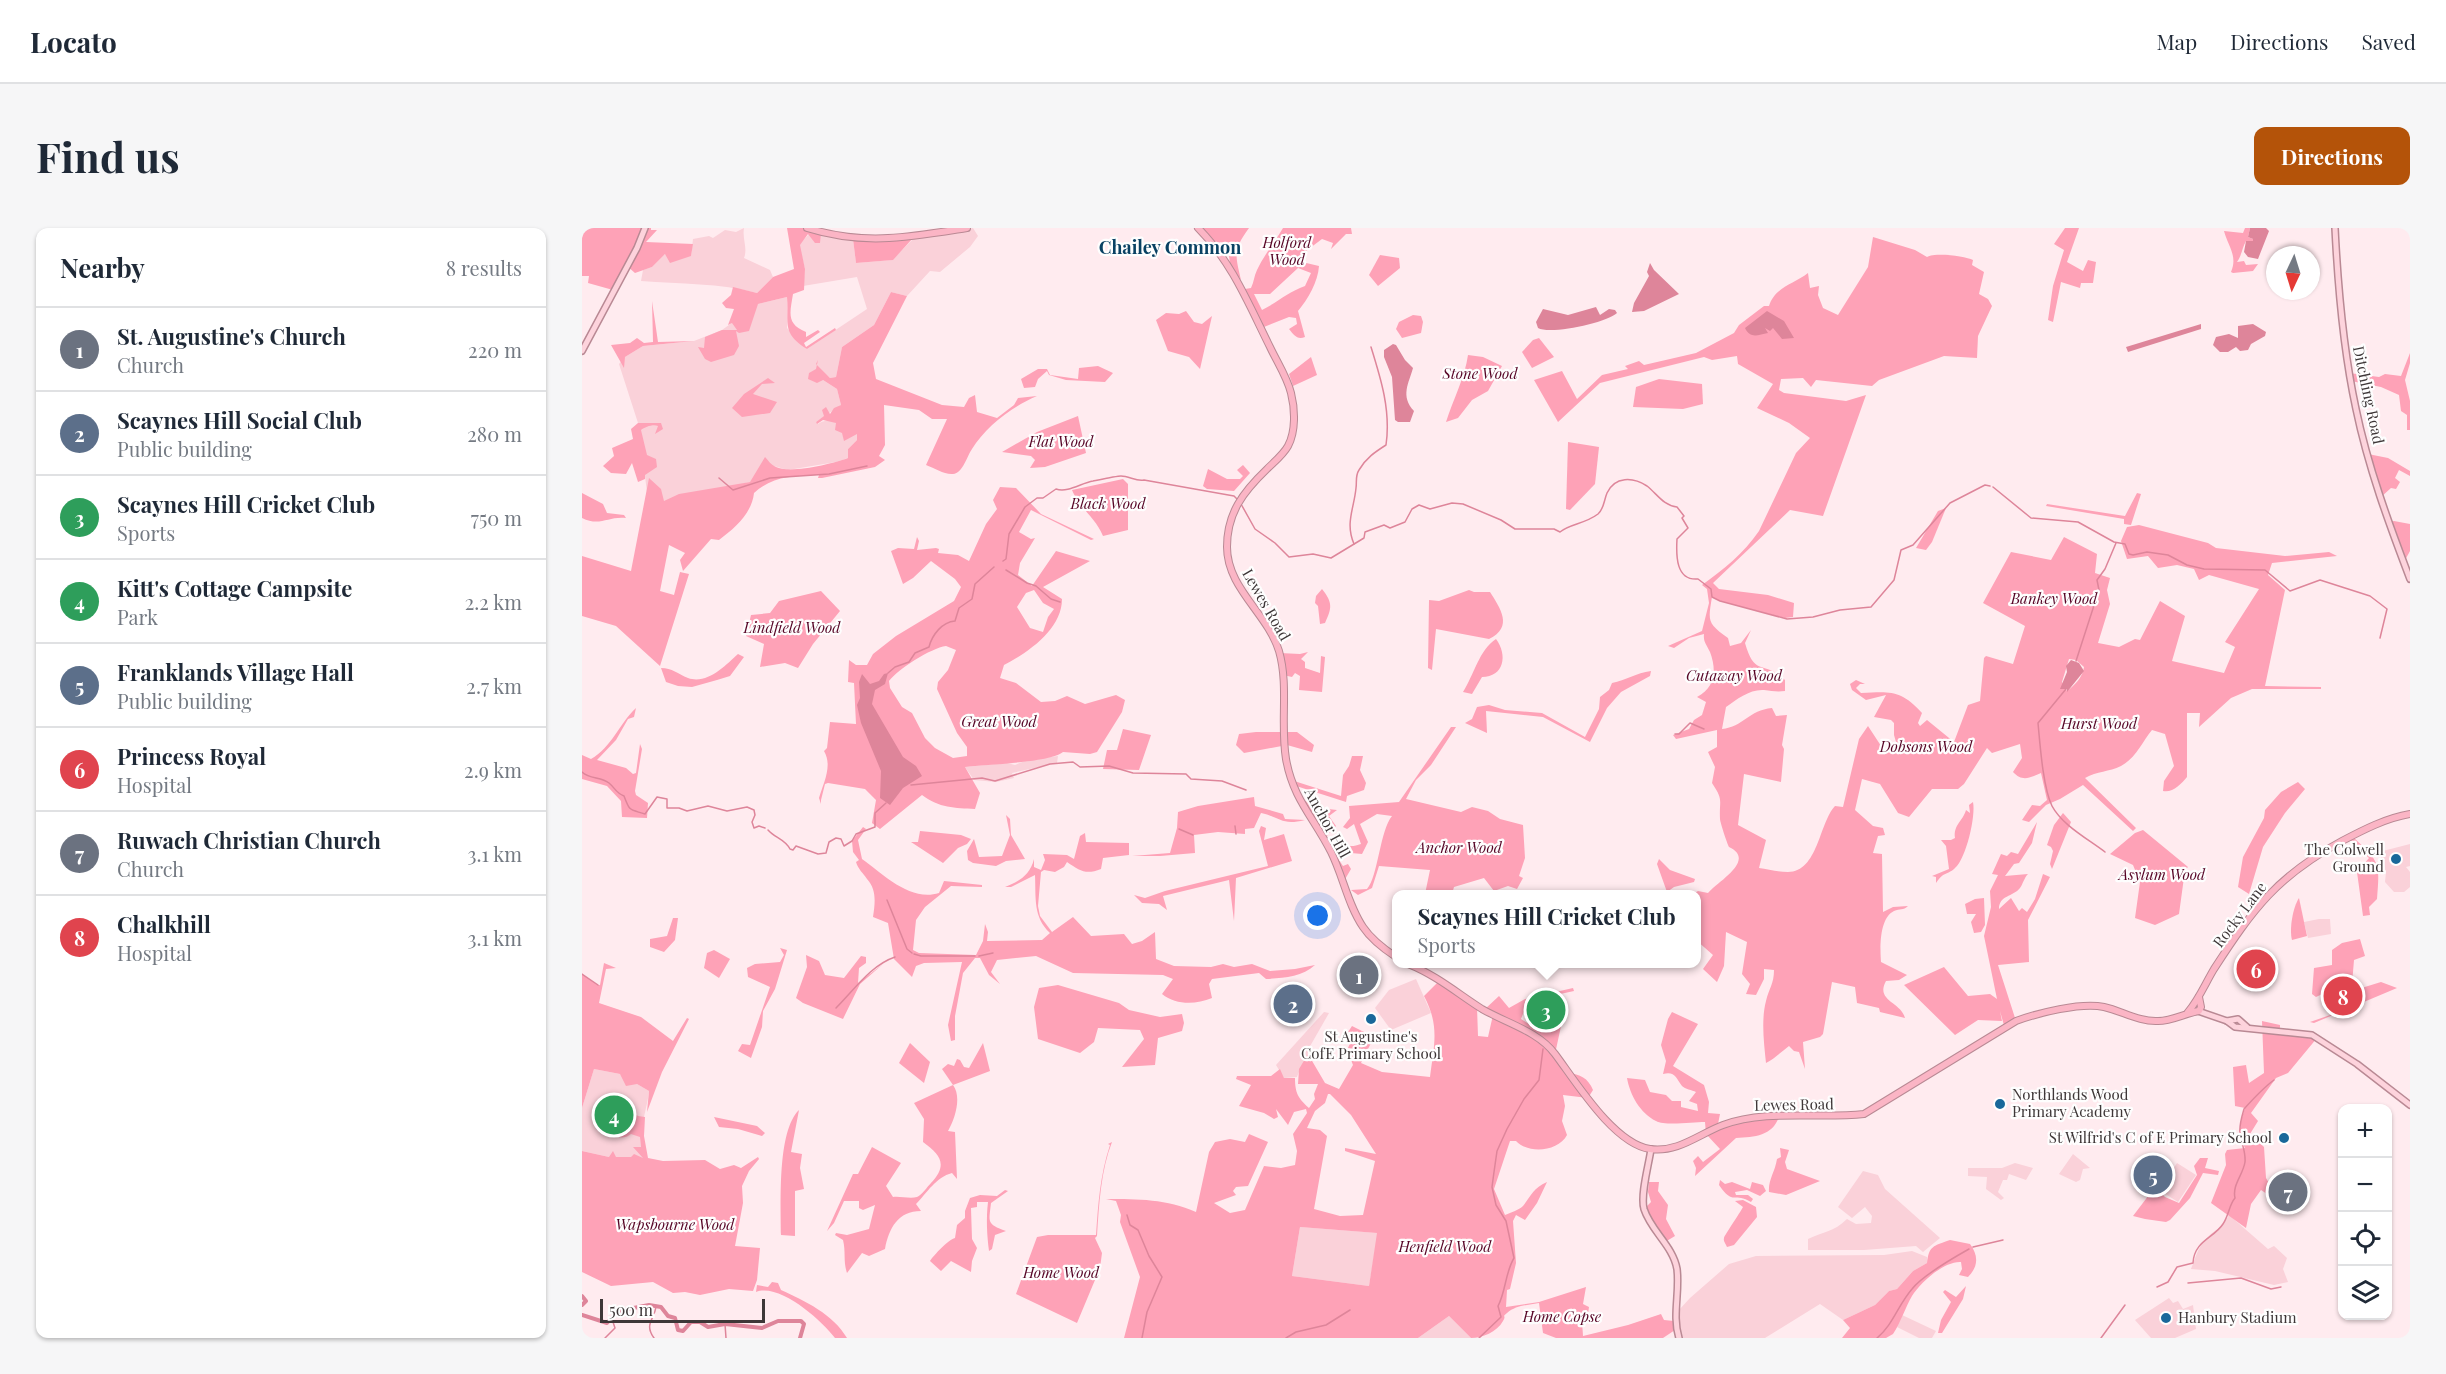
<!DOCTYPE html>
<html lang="en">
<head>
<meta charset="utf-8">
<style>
  :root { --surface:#fff; --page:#f6f6f7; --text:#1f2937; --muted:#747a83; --line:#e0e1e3; --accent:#b45309 }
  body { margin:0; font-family:"Playfair Display",serif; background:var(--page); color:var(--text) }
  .controls { position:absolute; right:18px; bottom:18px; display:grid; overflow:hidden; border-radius:12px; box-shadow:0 2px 4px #0004 }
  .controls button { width:54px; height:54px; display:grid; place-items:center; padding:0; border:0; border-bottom:2px solid var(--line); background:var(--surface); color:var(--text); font:30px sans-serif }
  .compass { position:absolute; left:1684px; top:18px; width:54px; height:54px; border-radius:50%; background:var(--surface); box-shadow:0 2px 4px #0004; rotate:184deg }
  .scale { position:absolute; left:18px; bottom:15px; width:165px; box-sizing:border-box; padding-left:6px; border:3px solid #3e3738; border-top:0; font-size:16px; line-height:21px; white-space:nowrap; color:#3e3738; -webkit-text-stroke:4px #fefefe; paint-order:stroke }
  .you { position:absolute; left:736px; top:688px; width:21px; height:21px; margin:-15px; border:4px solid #fff; border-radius:50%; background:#1a73e8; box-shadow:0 0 0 9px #1a73e833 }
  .badge { display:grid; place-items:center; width:39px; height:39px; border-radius:50%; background:var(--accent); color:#fff; font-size:20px; font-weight:700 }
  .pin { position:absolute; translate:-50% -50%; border:3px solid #fff; box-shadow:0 2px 6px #0006 }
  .popup { position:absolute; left:810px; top:662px; width:309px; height:78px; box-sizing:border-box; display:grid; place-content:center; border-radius:12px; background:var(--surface); filter:drop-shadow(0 2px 4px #0005); font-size:20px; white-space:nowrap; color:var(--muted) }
  .popup b { font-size:22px; color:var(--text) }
  .popup::after { content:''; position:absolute; left:50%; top:100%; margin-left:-12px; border:12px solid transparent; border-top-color:var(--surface) }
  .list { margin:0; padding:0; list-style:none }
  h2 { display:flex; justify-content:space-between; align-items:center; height:78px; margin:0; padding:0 24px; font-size:26px }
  h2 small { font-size:20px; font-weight:400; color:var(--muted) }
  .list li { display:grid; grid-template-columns:39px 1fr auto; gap:18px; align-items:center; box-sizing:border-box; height:84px; padding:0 24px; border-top:2px solid var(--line) }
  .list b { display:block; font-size:22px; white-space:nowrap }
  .list p { margin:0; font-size:20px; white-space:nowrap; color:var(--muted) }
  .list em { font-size:20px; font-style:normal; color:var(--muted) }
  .icon { flex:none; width:33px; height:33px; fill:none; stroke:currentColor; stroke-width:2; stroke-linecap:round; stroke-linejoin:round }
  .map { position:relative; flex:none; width:1828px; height:1110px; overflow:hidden; border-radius:12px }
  header { display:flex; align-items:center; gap:36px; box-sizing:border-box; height:84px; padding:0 30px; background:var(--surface); border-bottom:2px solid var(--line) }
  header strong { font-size:28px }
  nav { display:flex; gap:33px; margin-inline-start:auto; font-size:21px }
  .intro { display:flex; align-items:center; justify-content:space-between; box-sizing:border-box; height:144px; padding:0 36px }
  h1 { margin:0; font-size:42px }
  .button { padding:15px 27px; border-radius:12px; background:var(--accent); color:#fff; font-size:21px; font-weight:700 }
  main { display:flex; gap:36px; padding:0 36px }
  aside { flex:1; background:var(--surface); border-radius:12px; box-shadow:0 2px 4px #0004 }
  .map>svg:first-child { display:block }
  .green { fill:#fad1d9 }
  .forest { fill:#fea2b7; fill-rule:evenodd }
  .water { fill:#de859a }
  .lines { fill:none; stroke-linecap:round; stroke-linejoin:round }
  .stream { stroke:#de859a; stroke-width:1.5 }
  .river { stroke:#de859a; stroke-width:4 }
  .major-casing { stroke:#b98994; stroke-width:8 }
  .highway-casing { stroke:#b98994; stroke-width:8 }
  .major { stroke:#fdd3dc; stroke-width:5 }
  .highway { stroke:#fbb5c5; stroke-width:6 }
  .poi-dot { fill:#19689a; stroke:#fefefe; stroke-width:2 }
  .labels { text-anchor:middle; stroke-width:4.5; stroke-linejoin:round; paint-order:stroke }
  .park-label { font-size:15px; font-style:italic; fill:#560425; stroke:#fefefe }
  .street-label { font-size:15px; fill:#3e3738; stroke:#fefefe }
  .poi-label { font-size:15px; fill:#3e3738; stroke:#fefefe; text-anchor:end }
  .quarter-label { font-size:18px; font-weight:bold; fill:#094163; stroke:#fefefe }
</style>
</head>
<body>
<header>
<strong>Locato</strong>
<nav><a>Map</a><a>Directions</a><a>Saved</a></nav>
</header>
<div class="intro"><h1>Find us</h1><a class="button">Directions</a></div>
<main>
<aside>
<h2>Nearby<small>8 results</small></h2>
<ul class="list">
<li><span class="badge" style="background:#6b7280">1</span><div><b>St. Augustine's Church</b><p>Church</p></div><em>220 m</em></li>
<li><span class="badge" style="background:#5c6f8a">2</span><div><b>Scaynes Hill Social Club</b><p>Public building</p></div><em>280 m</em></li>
<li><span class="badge" style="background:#2e9e5b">3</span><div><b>Scaynes Hill Cricket Club</b><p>Sports</p></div><em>750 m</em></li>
<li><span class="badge" style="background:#2e9e5b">4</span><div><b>Kitt's Cottage Campsite</b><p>Park</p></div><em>2.2 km</em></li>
<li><span class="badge" style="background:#5c6f8a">5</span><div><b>Franklands Village Hall</b><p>Public building</p></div><em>2.7 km</em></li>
<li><span class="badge" style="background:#e0444e">6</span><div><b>Princess Royal</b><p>Hospital</p></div><em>2.9 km</em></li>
<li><span class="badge" style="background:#6b7280">7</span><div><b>Ruwach Christian Church</b><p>Church</p></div><em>3.1 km</em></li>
<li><span class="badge" style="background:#e0444e">8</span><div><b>Chalkhill</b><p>Hospital</p></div><em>3.1 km</em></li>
</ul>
</aside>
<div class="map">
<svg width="1828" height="1110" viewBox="0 0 1828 1110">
  <rect width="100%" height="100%" fill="#ffebef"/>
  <!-- green -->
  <g class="green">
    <path d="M162,0C160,11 166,20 162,30L188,42L191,49L175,65C138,55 98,56 59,53L61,42L70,39L83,26L109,28L111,11L127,8L131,10L143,2L154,4Z"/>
    <path d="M391,0L396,8L388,19L358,44L348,43L325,68L309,64L292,97L260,119L254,149L248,150L236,140L241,152L255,161L259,177L234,194L236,196C248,187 263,199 275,206V212L266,221V230L254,234L206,242L192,238L168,254L82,274L68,251L65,264L56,195L37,136L43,129L61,118L112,113L140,102L176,76L205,69V100L225,121L285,81L275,49L221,58L223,41L217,17L227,6L239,5L271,11L274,35L310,32L332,10Z"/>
    <polygon points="476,528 475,535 430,545 432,550 414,554 392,552 383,539 425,535 433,537 445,532"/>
    <polygon points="1828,616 1828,638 1824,639 1828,644 1828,659 1822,664 1812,664 1803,654 1804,644 1797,624"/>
    <polygon points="1737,691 1748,691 1749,706 1726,710 1722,694"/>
    <polygon points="834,751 849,785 809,802 793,780 807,762"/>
    <polygon points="978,767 981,789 974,797 955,801 947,795 946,785 952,771"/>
    <path d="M742,784L747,785L727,820C726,830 718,839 715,849L702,850L694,837Z"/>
    <path d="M12,841L38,846L67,863C65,882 57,900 59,919L53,920L62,930L27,929L0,923V880Z"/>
    <polygon points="1491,926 1508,940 1501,941 1498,952 1494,954 1477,946"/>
    <polygon points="1433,935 1451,940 1444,952 1427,946 1425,952 1421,952 1416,964 1422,970 1419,972 1404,961 1405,949 1386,948 1386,940 1420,940"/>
    <polygon points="1595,935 1614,947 1596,974 1577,962"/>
    <path d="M1281,943L1296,947L1303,961L1358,1010L1341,1024L1334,1018L1282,1022H1226V1011C1240,1004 1252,1004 1265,991L1274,996L1289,995L1290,988L1283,979L1270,990L1256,979Z"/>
    <path d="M1647,987L1686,1021L1692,1018L1705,1030L1701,1041L1706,1054L1692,1057L1633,1043L1609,1041C1613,1031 1616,1019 1624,1011C1634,1000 1638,1003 1647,987Z"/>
    <polygon points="718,999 796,1005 787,1058 710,1048"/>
    <polygon points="1330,1023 1345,1029 1345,1035 1331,1043 1315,1061 1307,1063 1293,1077 1261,1092 1238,1076 1183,1110 1099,1110 1098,1106 1097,1082 1108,1070 1147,1036 1174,1028 1302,1027"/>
    <polygon points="1587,1070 1591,1075 1596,1073 1601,1081 1611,1077 1614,1101 1593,1110 1569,1110 1553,1092"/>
    <polygon points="1320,1087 1354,1103 1350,1110 1337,1110 1315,1099"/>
    <polygon points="867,1088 889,1110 836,1110"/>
  </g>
  <!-- forest -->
  <g class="forest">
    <polygon points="0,0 69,0 69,2 75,2 64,14 111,16 109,28 88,35 83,26 70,39 53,45 45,38 31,62 6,55 7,48 0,48"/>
    <path d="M205,0H222L239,5L238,15H233L226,6L218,17L223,41L222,62L211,66C208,85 204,96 224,104V109L236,102L238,104L222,115L224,119L253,100L254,102L225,121C199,105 207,95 205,69L176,76L167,103L157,105L154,103L157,118L152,127L129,134L123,131L116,119L122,120L123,109L140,102H155L150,95L146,97L152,81L144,80L140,75L149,67L151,59L175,65L191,49L212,41Z"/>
    <path d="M619,0H667C651,22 653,26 659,52L648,36L646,19L639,14L631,16Z"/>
    <path d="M701,0H769L770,6H764L749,21L751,15L740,11L720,26V34L737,38C736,54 726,71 716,83L723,109C715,112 712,107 707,101L715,96L714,90L707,89L682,99L663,61L669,60C672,54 672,48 675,42C682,27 693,14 701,0ZM716,40L729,45L723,58C706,64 696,74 680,82L672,66H688Z"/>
    <polygon points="1483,0 1497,0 1485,34 1501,43 1506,32 1514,34 1511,55 1499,55 1498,60 1479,54 1471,94 1466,92 1471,58 1482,22 1472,16"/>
    <path d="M1663,0H1668L1666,9L1671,11V13H1664C1660,20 1660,27 1655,34L1662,33L1664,37L1676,36L1671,43L1651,45L1649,44C1656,28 1646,18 1642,3L1661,5Z"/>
    <path d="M1291,9L1333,22L1345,29C1353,24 1384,28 1391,32L1390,37L1402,44L1397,66L1406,71L1410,78L1396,108L1395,130L1362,128L1297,152L1290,158L1234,152L1229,159L1221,150L1199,151L1197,162L1202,165L1264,173L1284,167L1241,288L1208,282L1131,355L1137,361L1186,367L1212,375L1211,389L1203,390L1138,373L1130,369C1126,393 1125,395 1146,410L1148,418L1159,415L1169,402L1163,415C1173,450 1181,431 1203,452V463C1195,464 1190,463 1182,462C1168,461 1155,471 1144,479L1140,501C1161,499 1167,482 1190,480L1194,488L1205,487L1200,517L1202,521L1199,554L1162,546L1156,597L1184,612L1177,640C1186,641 1196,644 1206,644C1236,644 1237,595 1253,578L1261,579L1277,511L1286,498L1303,524L1316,521L1312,507V495L1309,492L1292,489L1304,467L1284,472L1270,462L1268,456L1274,452L1283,456H1278L1274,460L1279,465C1308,464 1318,461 1340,485L1336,495L1338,498L1345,492L1372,514L1386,477L1398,473L1402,430L1404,428L1431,436L1443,398L1401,375L1429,324L1469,332L1482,309L1515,326L1513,345L1528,350L1525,362L1528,376L1516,415L1537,419L1553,411L1558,412L1578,373L1603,388L1590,433L1642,445L1653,419L1643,414L1677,361L1627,347L1617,352L1612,341L1595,337L1576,340L1566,328L1545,331L1539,313L1545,299L1557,297L1626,315L1634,320L1703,328L1747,324L1755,328L1690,335L1686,347L1703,362L1683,458L1739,459V461H1670L1649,470L1617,499L1618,485H1605V549C1599,556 1591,565 1581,563L1582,553L1592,538L1583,506L1570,502C1560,514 1554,530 1539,538C1527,544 1515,543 1503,550L1554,600L1551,603L1501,557L1478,571L1464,577L1447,594L1440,592L1450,577L1458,578L1465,572L1459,545C1448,550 1440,554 1431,544L1440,530L1438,516L1410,525L1405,520L1382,556L1376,561H1350L1327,589L1316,585L1298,556L1280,551L1273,582L1291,598L1301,600L1303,607L1296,608L1291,625L1300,626L1301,684L1311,679L1326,678C1321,683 1318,680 1312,683C1297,690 1298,721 1299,734L1325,747L1317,752L1304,753C1293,773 1319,774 1323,790L1298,784L1297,780L1275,775L1273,759L1250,754L1241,806L1238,809L1221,814L1223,841L1217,824L1212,823L1207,818C1199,824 1192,831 1184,835C1182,816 1179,792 1184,773C1187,760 1192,756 1192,742L1182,741V751L1174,767L1164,766L1168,756L1160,746L1165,714L1144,704L1142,738L1135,754L1121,741L1131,727L1114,712V666H1111L1116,663L1126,665C1135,654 1175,632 1147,619C1145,615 1138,594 1138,591C1137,571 1142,573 1130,555L1133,539L1126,524L1135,519V502L1094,511L1091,507L1107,501L1112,492L1120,487L1124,474L1115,469C1133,459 1135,443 1128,424C1125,417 1121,414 1122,406L1107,410L1092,420L1086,418L1120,403L1127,375L1125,361L1120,357C1142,341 1161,326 1177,303L1214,225L1228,210L1207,195L1175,180L1191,156L1156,136L1155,128L1130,132L1122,129L1018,155L976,194L952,152L980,143L995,171L1020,147L1046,141L1043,138L1057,133L1062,137L1114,125L1152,105L1157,97L1182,78H1187C1193,59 1212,56 1226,45L1228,60L1237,58L1236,67L1241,80L1256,87L1286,39ZM1487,431L1494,432L1502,439C1501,449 1492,458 1485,463L1480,454Z"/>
    <polygon points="331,10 311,32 274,35 271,11 302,13"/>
    <polygon points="798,27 817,30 818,40 796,58 787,47"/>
    <path d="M309,64L325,68L291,135L294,151L360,177L382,179L387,170L393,167L395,184L415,190L432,177L436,170L455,168C431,178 404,198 390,221C385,228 381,245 371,246C363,247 352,240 344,237L365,191H350L337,182L302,177L303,217L297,228L303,232L293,239L240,250H236L237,247H235C210,248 191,248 172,265C170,285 153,300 137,312L129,311L101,343L98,332L103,325L87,317L78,363L92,367L98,344L107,346L78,438L34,398L0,388V328L49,343L67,250L79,261L82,273L97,266L168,254L183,229C186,232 189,237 194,239C208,246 250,236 266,230V221L275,212V206L262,213L260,205L253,202L254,195L241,192L235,196L234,194L242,188L240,182L244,179L248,186L252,180L259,177L255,161L241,152L235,155L226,151L227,145L234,141L236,132L234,136L248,150L254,149L260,119L292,97Z"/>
    <polygon points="70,73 76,114 112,113 61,118 43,129 42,140 29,117 48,115 55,110 62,115 71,114"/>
    <polygon points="604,83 612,94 620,96 630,88 618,141 607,129 586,123 574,92 584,85 597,86"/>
    <polygon points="831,87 839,88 841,94 839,105 820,110 814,101 817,94"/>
    <polygon points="957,110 972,129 950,140 940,124 951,112"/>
    <polygon points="1828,125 1828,135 1823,152 1828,173 1828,202 1825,202 1825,187 1819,183 1817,167 1799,159 1769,153 1767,145 1797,149 1803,146 1819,148"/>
    <path d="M886,127L901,129L920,138L906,163L890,172L876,190L864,194C871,172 883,149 886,127Z"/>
    <polygon points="729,129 735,147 711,158 707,146"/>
    <polygon points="516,138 531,145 523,154 484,152 467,147 465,143 456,151 453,159 442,160 439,151 456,141 465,141 468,147 496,151 497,140"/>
    <polygon points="186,150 193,155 180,156 171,166 195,174 188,185 160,189 150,180 162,166"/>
    <polygon points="1077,151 1120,156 1121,176 1101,181 1051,179 1054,159"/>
    <polygon points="496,188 504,225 463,239 448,240 453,232 449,228 420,224 455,204"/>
    <path d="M56,195H79L81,201L73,206L76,198C71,196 63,199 59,202L65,227L74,231L75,239L63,247V251L56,254L50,235L44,246L29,245L21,238L32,228L30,220L51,211L49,201Z"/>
    <polygon points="986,214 1017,219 1013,256 988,282 984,281"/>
    <polygon points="1786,226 1806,230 1828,243 1828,248 1817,242 1813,250 1818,254 1814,261 1809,260 1799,269"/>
    <polygon points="661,237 668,245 652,263 625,261 621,258 626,241 645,251 658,251 661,248 655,242"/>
    <path d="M541,251L546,256V302L521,308C512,287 499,283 490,262Z"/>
    <path d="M418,259L434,260L459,286L512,311L509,312L449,282L437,304L449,311L453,310L438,335L436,347L450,358L474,323L508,333L461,359L480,371C480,401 447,424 422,437L418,450L434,455L459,474L473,473L485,468L503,476L534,467L543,472L540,484L515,524L508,526L481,524C467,535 405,536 383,539L398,565L393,581C373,580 357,580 340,567L298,601L290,595L294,572L283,561L246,555L243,556L239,572V609V576L237,570C241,556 251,538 242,523L245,520L248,494L274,496L272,455L266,454L267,432L274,437H285L291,426L314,408L372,373L379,359L373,351L349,333L331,350L321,356L309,323L316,320L332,321L335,309L337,313L335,322L354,320L357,321L356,325L376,327L387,333L404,296L415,281L411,272ZM452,362L461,375L472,381L466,389L461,404L448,400L435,379L444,365ZM364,418L374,422L366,442L356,454L355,461L375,505L385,519V528L371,530L353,520L343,510L330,485L320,479L308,460L307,453C316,441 349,420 364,418Z"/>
    <path d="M0,265L21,276L25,285L42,287L44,290C26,288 18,299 0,290Z"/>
    <polygon points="1555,265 1559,266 1549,297 1542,296 1542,291 1464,278 1465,276 1543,288"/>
    <polygon points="1364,280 1350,314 1344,322 1334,320 1356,283"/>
    <polygon points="1812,293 1828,296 1828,323 1822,334 1807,294"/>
    <path d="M740,361C751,375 750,380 743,395L738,396L736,378L733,375L734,368Z"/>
    <path d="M887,362L892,364H908C918,380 932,399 907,411L854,401L850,442L846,440L847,372L857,373Z"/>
    <polygon points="239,363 258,383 231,416 216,440 203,435 178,439 182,416 164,408 169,387 188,385 197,373"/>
    <path d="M914,411C926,427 922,449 900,449L890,466L881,464C892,447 897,422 914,411Z"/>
    <polygon points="726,424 719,431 723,434 723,440 738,445 739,428 743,429 740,464 717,462 718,448 713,445 710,449 701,447 698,425 718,426"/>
    <path d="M156,426L162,429L148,448L135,452L110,459L96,458L84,454L79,440C90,440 96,446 106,450C125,457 144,437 156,426Z"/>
    <path d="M1069,443L1068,448L1039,464L1025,480L1008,514L961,489L904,483L905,505L883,495L890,491L895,479L907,477L923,482L960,485L1003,509L1017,481L1018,469L1027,462L1030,455C1044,452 1054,445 1069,443Z"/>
    <path d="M54,480L52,489L46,491L34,512L15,532L44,540L51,546L54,545L58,516L60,521L53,563L54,567L66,575L65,590L40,589L39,573L25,558L0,551V527L9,531C30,519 37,496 54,480Z"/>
    <path d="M869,499H874L849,537L834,552L824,571L879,584L890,579L906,583L918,591L941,597L943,630L937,648L941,650L935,661L926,658L912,663L902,650L872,659L870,666H843L848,642L797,638L790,660L776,667L769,662L785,661C796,649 798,602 810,588L795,586L778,596L786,614L780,626L769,625L757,632L761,638L766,636L769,641L762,653L750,625L758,614C764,619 771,619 779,616L772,596L765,601L761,599L768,590L767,578L817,574Z"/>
    <polygon points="541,501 569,507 557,542 521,541 525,522 535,522"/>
    <polygon points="674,504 715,504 732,517 730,524 705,517 662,525 654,517 657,506"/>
    <polygon points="770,528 781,528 778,542 784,555 782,562 765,568 764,574 711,557 709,552 759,568 761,547 767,538"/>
    <polygon points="1716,554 1723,561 1703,585 1681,619 1667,666 1656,659 1661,629 1682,590 1683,582 1699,564"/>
    <path d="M672,569L673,578L701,586L703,591L723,592C699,598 698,589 679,585L672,600L663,601V606L636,604L612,607L613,625L578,628H550L588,625L595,600L596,584L616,578Z"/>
    <polygon points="716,569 737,580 755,582 747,588 754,598 744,609 747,614 745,617"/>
    <path d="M1391,574C1394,588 1384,631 1373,640C1366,647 1362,643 1354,655V649L1350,648L1367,641L1364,618L1359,612H1369L1373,610C1371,597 1381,593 1384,582L1388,585L1387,577Z"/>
    <polygon points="1481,585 1489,594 1470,641 1468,636 1471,623 1469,619 1465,617 1472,597"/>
    <polygon points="424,587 428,591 429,607 443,631 424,633 414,638 391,635 386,632 385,623 392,611 397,629 420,628 428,607"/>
    <path d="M1455,594L1450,615L1437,635L1432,636L1423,648L1446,646C1442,650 1441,656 1438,660C1431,669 1417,667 1417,681L1429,670L1437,683L1440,680L1445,684L1453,671L1461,646L1468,649L1446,692L1447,734L1416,737L1434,793L1423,801L1418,783L1420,793L1396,792L1373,807L1322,757L1362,739L1386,768L1408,766L1415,771L1402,708L1409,679L1408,663L1416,647L1410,646L1419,626L1425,628L1429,624L1436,626Z"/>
    <polygon points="679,598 684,600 682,612 702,606 710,633 654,650 652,693 647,652 581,668 585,682 577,676 560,675 552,667 563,670 583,663 686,638 677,603"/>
    <path d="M281,599L284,601L276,612L280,631C301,646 328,674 357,665L362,653L400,657V659L369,658L343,679L334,692L331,722L337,725L394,727L401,713L403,696L406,704L405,713L460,712L468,705C451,689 454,670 453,647L429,659H423C438,653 448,647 452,631V639L459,642L463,632L461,626L485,627L492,631L498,608L503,605L504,614L547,615V627L521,630L519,641C504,647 498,643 485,634L482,639L473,644L462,642L459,644L456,678L458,688L470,704L491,689L509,708L542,706L550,716L560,713L573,704L574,731L592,738L629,739L641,736L652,739L670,736L688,743L713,741L733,737C720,749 701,750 684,751L677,745L630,751L627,756L630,770C613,777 594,777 580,766L591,751L581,747L491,745L454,728L415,732L409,744L418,756L407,747L398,730H393L381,745L373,788V812L369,813L366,797L380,734L342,735L334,738L330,749L312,731L306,695L291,689C293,675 295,662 285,651C281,645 276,641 274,634L277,632L271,624L270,613Z"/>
    <polygon points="1561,602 1606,639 1603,642 1597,686 1573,697 1553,690 1558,654 1551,637 1528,626 1553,605"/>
    <polygon points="338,603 379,607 389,611 385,616 376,620 361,635 329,614 336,614"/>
    <path d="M1772,610C1798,634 1798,635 1795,671L1787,679L1788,687L1781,688L1775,644L1787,630L1768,612Z"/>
    <polygon points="1077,631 1088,642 1113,651 1112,654 1092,659 1085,664 1075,636"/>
    <polygon points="1402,670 1403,697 1399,704 1392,705 1389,694 1394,686 1385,686 1383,676 1393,671"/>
    <path d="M1717,670L1725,708L1710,712C1707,701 1711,679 1717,670Z"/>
    <polygon points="91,690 96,690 93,712 82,724 68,719 68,711 85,708"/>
    <polygon points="1778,711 1783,728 1772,732 1770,756 1773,762 1799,754 1815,760 1732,795 1728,794 1754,785 1776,771 1766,754 1734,769 1730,766 1732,740 1750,737 1750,722 1760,715"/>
    <polygon points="198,720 205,722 193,761 181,783 180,799 169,830 156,823 160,816 168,817 188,759 166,749 165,740 173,736 198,734 202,727"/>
    <polygon points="132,722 148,731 137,750 122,740 125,725"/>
    <polygon points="224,727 237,733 243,747 262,750 279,728 284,729 284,735 277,740 276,755 301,736 278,756 261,791 221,775 214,770 225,739"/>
    <polygon points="22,735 34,740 24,741 17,775 59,789 91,813 105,790 107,791 80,844 65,884 67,863 55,856 44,858 38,846 12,841 0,880 0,746 16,757 18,757"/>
    <path d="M857,753L895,779L896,808L906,809L911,787L902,782L917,768L927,780L943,771L991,760L992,763L946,773L939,791L955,801L974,797L981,789L973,826L986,845C998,846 1006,850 1011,862L1006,870L981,867L983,878L980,893L985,907C976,924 946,926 934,913H928L912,961L923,987C928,985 937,982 941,978C949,968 951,960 965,954L955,975L943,992L934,987L931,993L934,1035L928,1061L925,1062L924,1079L957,1074L1004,1059L1001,1076L1007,1079L1005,1093H1000L1001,1108L1046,1097L1079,1086L1082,1092L1092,1093L1093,1102L1081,1110H974L961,1105L957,1075C946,1077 934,1077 925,1085C919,1090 925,1086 921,1093C915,1104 900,1110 889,1110L867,1088L836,1110H542L558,1049L538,994L539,987L534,973L524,971C556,971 585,971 614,984L627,924L633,914L648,911L663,914L667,906L686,914L666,958L654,959L651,963L654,967L632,975L648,985L663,982L682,938L699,940L713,937L715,923L711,906L725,885L724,881L712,884L706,897L694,881L696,889L692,891L682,885L657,878L669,857L654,851L655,848H689L698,841L702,850H713C713,865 716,870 727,880L733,871L732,866L736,856H716L717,841L726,826L743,855L757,861L771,837L769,832L773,821L766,820L770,811L764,807L770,798L792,809L779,835L800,844L848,849C852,817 858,798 842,768ZM746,866H748L769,887L794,926L763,920V923L793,933L781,987L758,988L732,981L745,908L738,902L725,900L733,883L743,875ZM718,999L795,1005L787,1058L710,1048Z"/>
    <polygon points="476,757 537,775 547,782 578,789 600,786 602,795 600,803 576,810 573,837 540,839 562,811 558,802 516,800 512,814 498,825 456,811 452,779 457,760"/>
    <path d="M1090,784L1116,796L1091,838L1122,857L1127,874L1126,885L1138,886L1136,896L1138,898L1197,889C1190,908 1173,909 1154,910L1113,948L1114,940L1111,933L1116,928L1121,934L1138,921L1124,906L1123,894C1111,894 1083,898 1074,893C1058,885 1048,867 1045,850L1063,852L1068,864L1084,867L1090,873H1099V879L1116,883L1115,876L1107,873L1114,864C1110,862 1103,861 1100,858C1094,850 1093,843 1081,846L1084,833L1079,817L1086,791Z"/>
    <path d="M1680,793L1698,797V805L1735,810L1706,845L1694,850L1669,885L1676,893L1668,906L1682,919L1684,950L1688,957L1685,966L1679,962L1669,976L1664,1000L1629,975L1644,937L1643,926L1645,922L1663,920C1655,904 1658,896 1663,880L1653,878L1651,839L1664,837L1667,855L1682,845Z"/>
    <polygon points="328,815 348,834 342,855 317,835"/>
    <path d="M401,815L408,843L371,857C380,869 373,891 366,903L373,904L375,951L370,945C354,949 345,965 334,976L339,983C316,983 307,1000 303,1021L287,1028L280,1025L265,1045C261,1033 264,1024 261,1012L253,1007L254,1005L265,1007L287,1001L293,977L281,982L277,980V973H262L252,995L245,1003L271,946H276L290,919L319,935L304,958L311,969C318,968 328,971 335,969C340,967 345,959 349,955C366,937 359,927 341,914L342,891L332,875L371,857L360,841L366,836L372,838L375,831L378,832L382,839L387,840Z"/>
    <path d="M48,882L56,888L63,889L62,908L66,930L81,933L123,932L138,941L152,937L159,940L176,929L177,931L167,943L160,958L161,975L153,1018L178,1020L175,1052L171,1063L147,1061L118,1067L103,1064L91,1065L71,1054L29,1058L0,1044V923L27,929L31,923L34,929H49L52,926L61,930L51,919H59L58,909L49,906C42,912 32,910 26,902L28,890L37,888L43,890Z"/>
    <path d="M217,882L209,924L220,926L218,940L222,961L213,963V1008L199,1007C199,976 195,903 217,882Z"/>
    <polygon points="132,889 175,898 183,905 180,908 156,901 137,899"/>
    <path d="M530,914C519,942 517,976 515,1008L513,1010L520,1025L518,1040L495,1095L434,1066L455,1009L466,1007H514C516,977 518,947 528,917L526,916Z"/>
    <path d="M1198,920L1207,922L1203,934L1205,941L1238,953L1204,967L1187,964C1186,952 1193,944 1195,931L1199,929Z"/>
    <polygon points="1618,930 1626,930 1623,940 1637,943 1636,947 1621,945 1608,970 1588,992 1584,994 1563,991 1551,988 1573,959 1583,969 1597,975 1615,947 1612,938"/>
    <path d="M1138,952L1143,956L1150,954L1168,961L1170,954L1181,957L1184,963L1178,968L1165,962L1153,964L1154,967H1166L1171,971L1169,974C1153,964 1151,978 1137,957Z"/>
    <polygon points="1067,954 1077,954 1076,963 1086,977 1084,991 1093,1008 1083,1014 1062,981 1069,974 1066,964"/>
    <path d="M423,962L426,963L409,975C407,994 404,996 424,1003L413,1007L410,1021L407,1023C405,1007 404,991 406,974H395V979L389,980L390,1011L395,1020L390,1033L389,1044L369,1033L359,1043L348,1033C352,1027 366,1012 373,1010L375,997L383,990V983L388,970L398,967L415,968Z"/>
    <path d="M1161,972L1174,979L1175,989L1152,1017L1145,1019C1144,1016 1141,1013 1142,1010C1142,1008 1158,985 1161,979L1153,973Z"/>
    <path d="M1368,1012L1388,1016C1397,1028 1396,1039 1386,1049L1377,1047L1380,1041L1379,1034C1362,1033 1339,1054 1330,1068C1323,1080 1319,1094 1311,1106L1304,1110H1260L1268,1100L1261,1092L1293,1077L1307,1063L1315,1061L1331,1043L1345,1035C1347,1018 1351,1018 1368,1012Z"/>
    <path d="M190,1054L196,1055L199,1062C223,1073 251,1086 265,1110H253C239,1092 198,1055 174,1064L175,1057L186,1059Z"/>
    <polygon points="1384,1058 1381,1071 1360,1105 1356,1105 1359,1092 1369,1074 1361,1064 1363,1062 1374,1069"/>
  </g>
  <!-- water -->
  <g class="water">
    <polygon points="1668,0 1684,0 1687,3 1676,31 1666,29 1662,24 1664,13 1671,13 1671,11 1666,9"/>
    <polygon points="1068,35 1072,42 1097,66 1062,83 1050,84 1052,75 1067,48 1065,44"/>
    <path d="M1014,79L1018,87L1027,81L1033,82L1035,85C1024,95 968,107 956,100L954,94L961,81L986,87Z"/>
    <path d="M1185,83L1202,93L1212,110L1200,111L1191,100L1188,103L1183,100L1186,105C1176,107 1168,111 1163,100Z"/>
    <polygon points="1619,96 1619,101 1546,124 1544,119"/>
    <polygon points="1671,96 1684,104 1683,108 1669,116 1666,122 1658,123 1654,119 1646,124 1638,124 1631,117 1634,109 1647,106 1656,110 1656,98"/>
    <path d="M811,116L814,117L823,132L831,140C827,155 818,168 832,183L828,194H816L813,192L810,149L802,129V122Z"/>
    <polygon points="1489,432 1497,435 1502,443 1485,464 1485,461 1478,461 1485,444 1484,438"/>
    <polygon points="306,445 303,456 293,462 290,476 321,529 334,538 340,548 321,560 308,577 298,570 299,543 279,495 275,477 278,470 277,454 280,446 288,456 297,453 302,446"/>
  </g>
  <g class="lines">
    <!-- stream -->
    <g class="stream">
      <polyline points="137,250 151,262 188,250 247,246 285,238"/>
      <polyline points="1411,259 1449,290 1496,294 1532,314 1543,316 1547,326 1551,327 1565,324 1586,327 1605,337 1622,341 1683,342 1708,363 1738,352 1788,368 1805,381 1798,410"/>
      <path d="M659,276L673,301L693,315L707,329L731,326L749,330L782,310L783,304L802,297L808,300L823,294L830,281L837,277L848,281L870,275L881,276L919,292L933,301H972L978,304C987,296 1003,296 1016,286C1022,281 1022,272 1025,265C1033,248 1051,249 1065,258C1075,266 1082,278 1095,279L1102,288L1100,290L1106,300L1095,311C1094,328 1094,353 1116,351L1129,361L1130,369L1138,373L1205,391L1231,389L1258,382L1289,379L1312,352L1319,322L1331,317L1368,275L1403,257L1408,258"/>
      <path d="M772,316C763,295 772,281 774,260C775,254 773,248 777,242C784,230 793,224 804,217C809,183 799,151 789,119"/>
      <path d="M421,333L424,331L427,306L443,279L455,270H461L474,261C486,265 499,255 511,253C516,252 535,248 539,248C547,248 555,254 562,252L652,268L656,272"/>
      <polyline points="424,342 445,355 454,358 469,371 478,374"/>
      <polyline points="1494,433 1517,362 1515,352 1523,341 1534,315"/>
      <path d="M306,445L313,439L327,434L333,425L347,419C350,407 360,394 373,393L377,380L390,371L393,356L412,339"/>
      <path d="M1484,461L1456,495C1458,516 1461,560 1470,578C1480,597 1506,611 1523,624"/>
      <polyline points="1093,506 1097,506 1108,495 1122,501"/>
      <path d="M0,544C7,551 19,549 27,555C33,560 34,565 42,568C48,584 47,581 63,586L75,569L85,571V580H97L105,583L126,578L145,583L165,579L172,582L173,587L170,594L172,600L177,598L183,600"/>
      <polyline points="329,557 400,550 413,553 468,536 491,534 498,539 527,538 551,545 604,546 609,551 640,553 664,562"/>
      <polyline points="653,598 654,606"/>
      <polyline points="597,601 611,607"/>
      <path d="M186,602C193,610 203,611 208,621L211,622L214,618L236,626L244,625L247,614L254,610L259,611L262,618L270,613L274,606L293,599V585L304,575"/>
      <polyline points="305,672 325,721 330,725"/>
      <polyline points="332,726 339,728 393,728"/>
      <polyline points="397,728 411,725"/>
      <polyline points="0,746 16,757"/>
      <path d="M254,780C272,762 289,737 313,729"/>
      <polyline points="545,987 548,997 556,1002 567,1028 580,1049 565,1084 560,1110"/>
      <polyline points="1391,1019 1421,1012"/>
      <polyline points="1606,1055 1659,1050 1689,1061 1699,1059"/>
      <path d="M1575,1059L1586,1054L1595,1039L1611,1035C1612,1013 1632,1010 1641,996C1647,987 1647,977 1653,970C1650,957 1661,947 1663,934C1664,923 1659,915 1658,905C1657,897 1660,888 1662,881C1671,871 1681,860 1692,852"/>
      <polyline points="143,1096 144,1110"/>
      <polyline points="23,1110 33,1100 30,1091"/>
      <path d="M72,1110C62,1096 72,1092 74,1079"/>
      <polyline points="704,1110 714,1104 744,1097 768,1082"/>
      <path d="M897,1110L919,1089L916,1078C924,1063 923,1045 932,1030L924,993L914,977L910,959L912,944L915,923L925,901L942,871L957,852L961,821"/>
      <path d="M1295,1110C1311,1097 1316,1077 1330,1061C1341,1047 1371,1030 1387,1021"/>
      <polyline points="1519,1110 1543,1077"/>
    </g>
    <!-- river -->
    <g class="river">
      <polyline points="0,1068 4,1073 0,1077"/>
      <polyline points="0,1087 25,1095 36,1083 67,1077 79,1079 86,1088 93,1090 96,1102 101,1103 109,1094 118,1094 126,1099 143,1096 180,1100 196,1093 219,1093 222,1096 218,1110"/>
    </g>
    <defs>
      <g id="major">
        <path d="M1753,0C1756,61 1761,121 1774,181C1786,239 1807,296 1828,351"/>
        <polyline points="0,123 55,20 63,0"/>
        <polyline points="1616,783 1645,793 1653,799 1730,807 1775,836 1828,877"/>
        <polyline points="1645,793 1656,791 1665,799"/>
        <path d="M1069,921C1067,936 1058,967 1062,981C1069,1003 1091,1018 1095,1041C1098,1064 1090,1088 1097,1110"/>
      </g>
      <g id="highway">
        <path d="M225,0C282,18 328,9 385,0"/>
        <path d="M616,0C650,34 667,77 688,119C695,134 705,149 709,165C713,181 714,203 706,218C701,227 692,234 685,241C661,264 645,285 645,319C645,360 685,385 697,423C707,458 698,495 704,531C711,571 732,590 749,624C761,648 766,677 781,699C789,711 802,721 814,729"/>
        <path d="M826,736C854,747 875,765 900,781C924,795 956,803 973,826C994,854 1032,916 1068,921C1096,925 1117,906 1141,897C1185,881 1235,891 1282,886L1434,793C1456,785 1499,774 1522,779C1540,783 1557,794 1576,793C1590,793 1604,785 1617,783L1619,779L1617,769"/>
        <path d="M1606,784C1617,771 1623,756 1632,741C1671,681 1695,648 1760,613C1781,602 1804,590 1828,586"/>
      </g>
    </defs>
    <!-- major casing -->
    <use href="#major" class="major-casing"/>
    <!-- highway casing -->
    <use href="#highway" class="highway-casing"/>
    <!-- major -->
    <use href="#major" class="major"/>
    <!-- highway -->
    <use href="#highway" class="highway"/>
  </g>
  <!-- markers -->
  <g class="poi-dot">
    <circle cx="1814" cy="631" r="6"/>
    <circle cx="789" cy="791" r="6"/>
    <circle cx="1418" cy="876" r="6"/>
    <circle cx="1702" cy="910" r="6"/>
    <circle cx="1584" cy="1090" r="6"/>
  </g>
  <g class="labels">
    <!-- park labels -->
    <g class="park-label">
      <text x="705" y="20">Holford<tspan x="705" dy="17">Wood</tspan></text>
      <text x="898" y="151">Stone Wood</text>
      <text x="479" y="219">Flat Wood</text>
      <text x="526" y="281">Black Wood</text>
      <text x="1472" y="376">Bankey Wood</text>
      <text x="210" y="405">Lindfield Wood</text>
      <text x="1152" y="453">Cutaway Wood</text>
      <text x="417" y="499">Great Wood</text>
      <text x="1517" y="501">Hurst Wood</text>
      <text x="1344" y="524">Dobsons Wood</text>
      <text x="877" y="625">Anchor Wood</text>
      <text x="1580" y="652">Asylum Wood</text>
      <text x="93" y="1002">Wapsbourne Wood</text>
      <text x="863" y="1024">Henfield Wood</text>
      <text x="479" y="1050">Home Wood</text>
      <text x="980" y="1094">Home Copse</text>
    </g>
    <!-- street labels -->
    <g class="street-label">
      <text transform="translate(1786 167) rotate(78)" y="5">Ditchling Road</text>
      <text transform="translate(684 377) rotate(60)" y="5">Lewes Road</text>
      <text transform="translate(745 595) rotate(61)" y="5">Anchor Hill</text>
      <text transform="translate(1658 687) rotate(-53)" y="5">Rocky Lane</text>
      <text transform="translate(1212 877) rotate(-1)" y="5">Lewes Road</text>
    </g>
    <!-- poi labels -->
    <g class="poi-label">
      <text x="1802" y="627">The Colwell<tspan x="1802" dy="17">Ground</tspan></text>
      <text x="789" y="814" text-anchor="middle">St Augustine's<tspan x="789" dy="17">CofE Primary School</tspan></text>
      <text x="1430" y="872" text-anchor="start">Northlands Wood<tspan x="1430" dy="17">Primary Academy</tspan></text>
      <text x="1690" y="915">St Wilfrid's C of E Primary School</text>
      <text x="1596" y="1095" text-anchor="start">Hanbury Stadium</text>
    </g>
    <!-- quarter labels -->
    <g class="quarter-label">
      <text x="588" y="26">Chailey Common</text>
    </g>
  </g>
</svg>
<div class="controls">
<button>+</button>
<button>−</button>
<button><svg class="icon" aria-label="locate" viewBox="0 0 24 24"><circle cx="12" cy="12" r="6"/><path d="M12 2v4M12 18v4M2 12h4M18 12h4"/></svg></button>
<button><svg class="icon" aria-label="layers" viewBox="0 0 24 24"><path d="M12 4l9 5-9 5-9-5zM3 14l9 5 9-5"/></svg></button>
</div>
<svg class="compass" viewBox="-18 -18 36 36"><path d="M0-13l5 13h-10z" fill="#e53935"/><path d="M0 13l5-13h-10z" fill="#747a83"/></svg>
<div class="scale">500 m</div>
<div class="you"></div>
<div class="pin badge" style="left:777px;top:747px;background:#6b7280">1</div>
<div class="pin badge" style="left:711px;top:776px;background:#5c6f8a">2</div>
<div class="pin badge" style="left:964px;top:782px;background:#2e9e5b">3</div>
<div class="popup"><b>Scaynes Hill Cricket Club</b>Sports</div>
<div class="pin badge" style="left:32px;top:887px;background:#2e9e5b">4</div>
<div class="pin badge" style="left:1571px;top:947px;background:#5c6f8a">5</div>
<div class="pin badge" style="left:1674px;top:741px;background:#e0444e">6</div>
<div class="pin badge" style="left:1706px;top:964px;background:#6b7280">7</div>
<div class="pin badge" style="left:1761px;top:768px;background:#e0444e">8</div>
</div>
</main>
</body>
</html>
